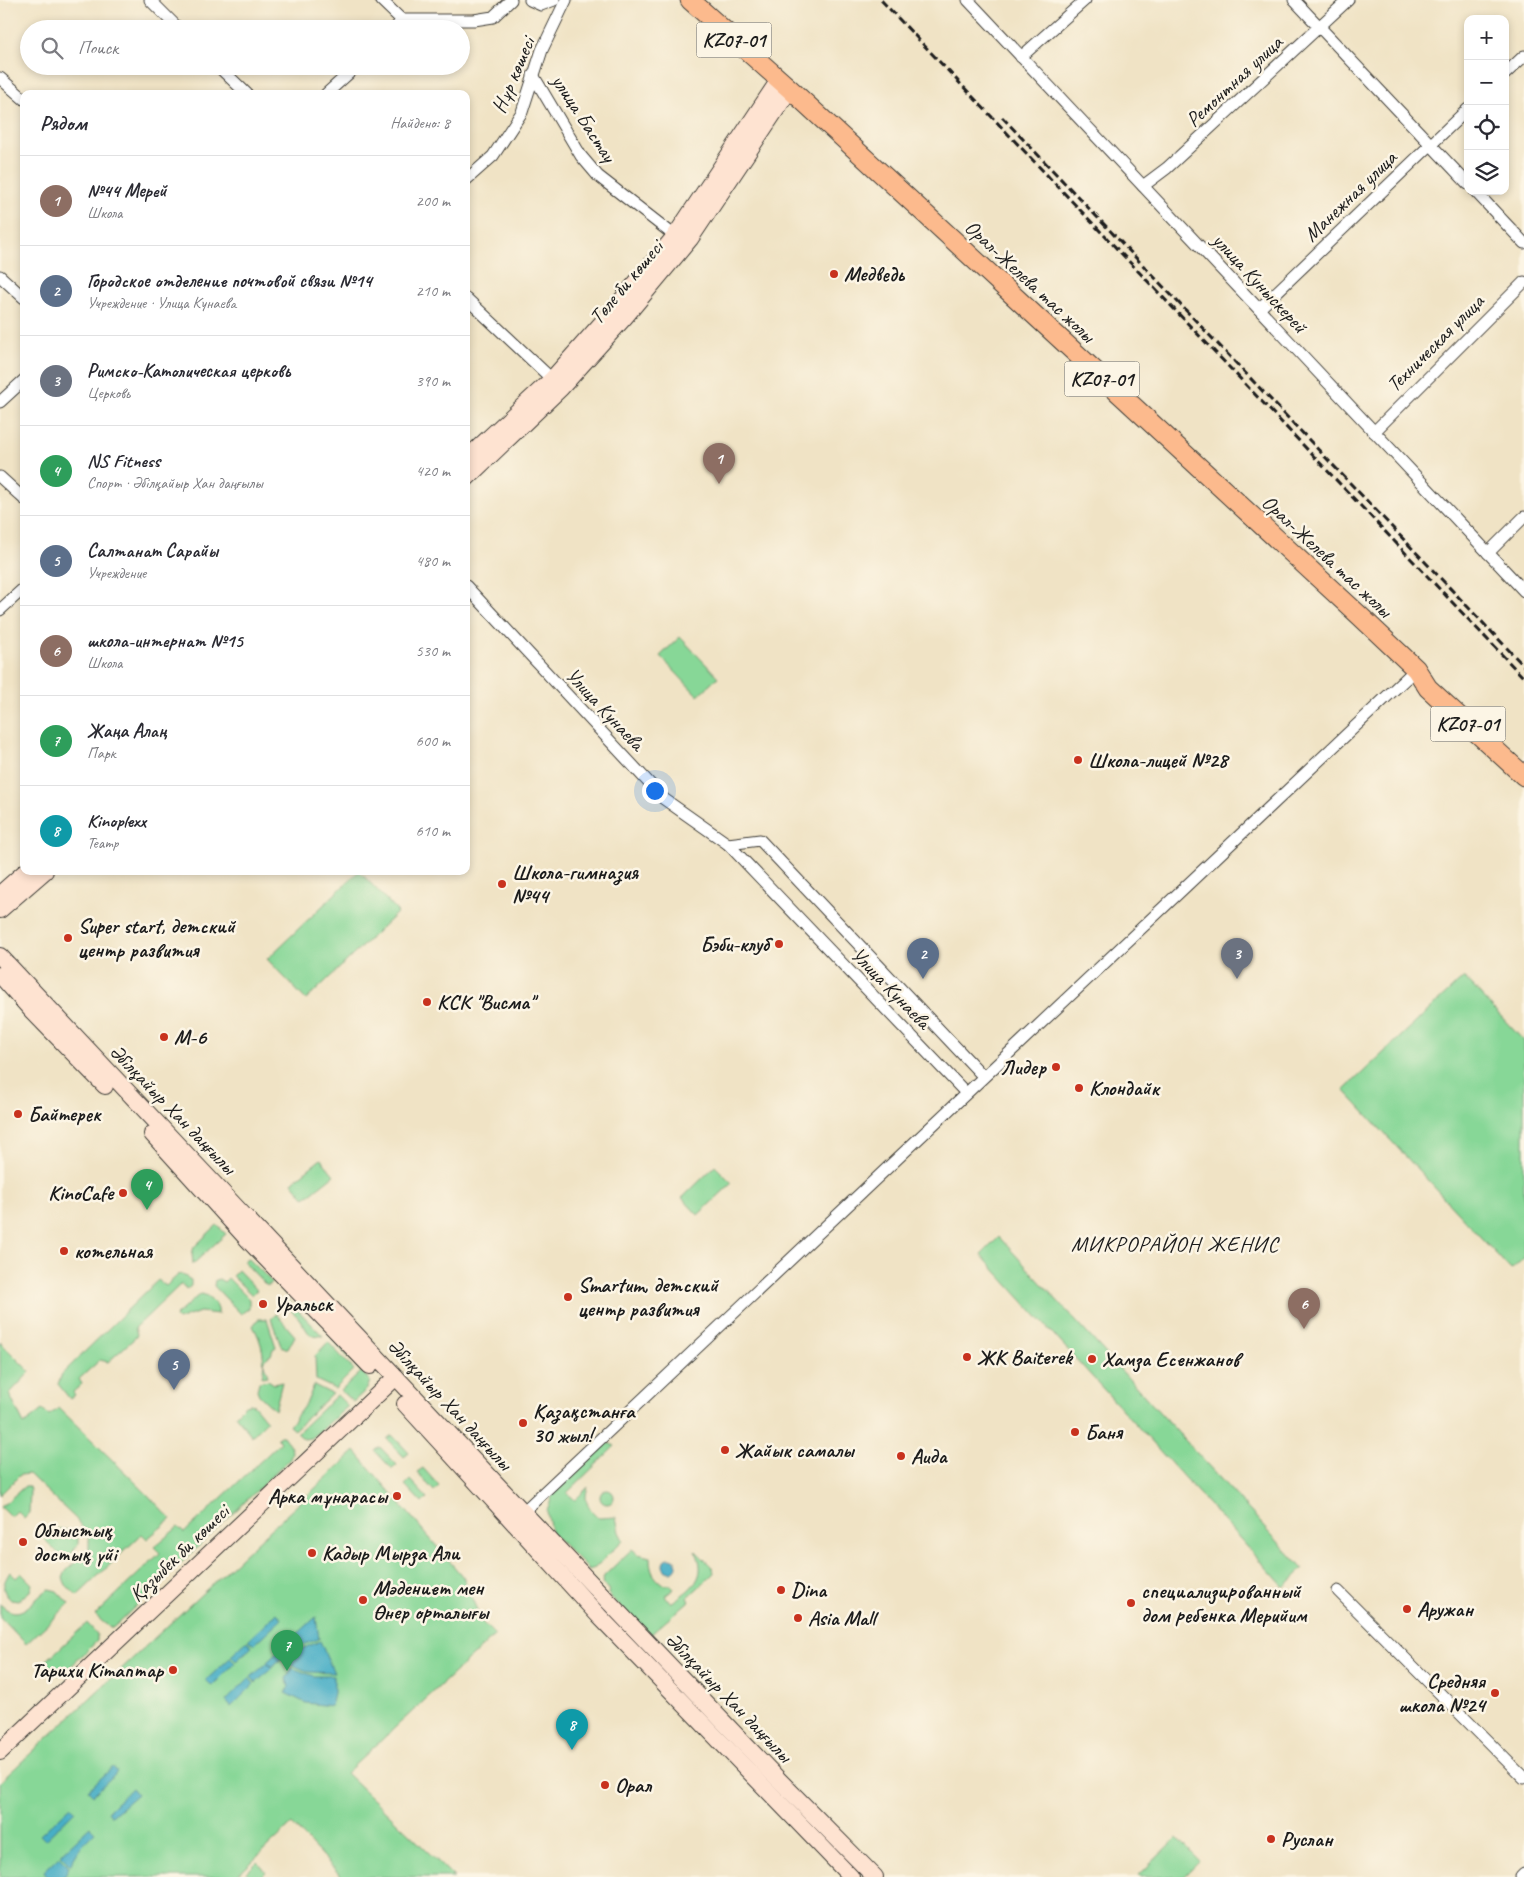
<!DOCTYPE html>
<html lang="ru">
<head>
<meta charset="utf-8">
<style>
  :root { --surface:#fff; --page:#f2f2f3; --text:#2b2b33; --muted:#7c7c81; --line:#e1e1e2; --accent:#c8321e }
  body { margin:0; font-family:Caveat,sans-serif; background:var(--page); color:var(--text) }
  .controls { position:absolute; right:15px; top:15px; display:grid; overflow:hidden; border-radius:10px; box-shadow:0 2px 8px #0003 }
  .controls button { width:45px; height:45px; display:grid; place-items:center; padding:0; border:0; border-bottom:1px solid var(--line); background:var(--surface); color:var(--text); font:25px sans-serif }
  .you { position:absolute; left:654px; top:790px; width:18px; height:18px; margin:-12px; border:4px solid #fff; border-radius:50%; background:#1a73e8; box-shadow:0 0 0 8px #1a73e833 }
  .badge { display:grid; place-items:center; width:32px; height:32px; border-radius:50%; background:var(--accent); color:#fff; font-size:16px; font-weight:700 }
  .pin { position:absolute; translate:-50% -41px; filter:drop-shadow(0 1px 2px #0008) }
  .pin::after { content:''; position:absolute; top:26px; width:18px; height:15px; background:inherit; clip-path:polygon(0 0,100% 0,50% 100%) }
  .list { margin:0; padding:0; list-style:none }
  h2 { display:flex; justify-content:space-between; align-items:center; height:65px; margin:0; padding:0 20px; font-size:21px }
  h2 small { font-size:16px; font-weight:400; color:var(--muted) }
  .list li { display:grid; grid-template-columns:32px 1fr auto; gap:15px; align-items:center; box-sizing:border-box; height:90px; padding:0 20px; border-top:1px solid var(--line) }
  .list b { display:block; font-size:19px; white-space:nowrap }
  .list p { margin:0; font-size:16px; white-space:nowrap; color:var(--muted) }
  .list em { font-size:16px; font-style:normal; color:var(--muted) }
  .icon { flex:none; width:28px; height:28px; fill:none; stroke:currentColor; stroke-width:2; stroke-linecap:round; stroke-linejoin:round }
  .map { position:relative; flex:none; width:1524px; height:1877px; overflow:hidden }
  .search { position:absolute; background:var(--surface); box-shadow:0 2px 8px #0003; left:20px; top:20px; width:450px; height:55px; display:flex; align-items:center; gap:12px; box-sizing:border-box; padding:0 18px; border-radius:28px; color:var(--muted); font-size:19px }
  .panel { position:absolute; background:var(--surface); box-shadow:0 2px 8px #0003; left:20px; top:90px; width:450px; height:785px; border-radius:10px }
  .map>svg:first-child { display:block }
  .green { fill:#87d797; stroke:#527a5a }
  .water { fill:#46aec6; stroke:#316571 }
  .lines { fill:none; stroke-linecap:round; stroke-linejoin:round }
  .street-casing { stroke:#3c3a35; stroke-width:13 }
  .secondary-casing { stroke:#3c3a35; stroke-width:18 }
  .primary-casing { stroke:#3c3a35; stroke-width:21 }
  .street { stroke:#fff; stroke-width:11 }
  .secondary { stroke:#fee3d1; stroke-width:16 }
  .primary { stroke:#fcba8d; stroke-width:19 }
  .rail { stroke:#1c1c1c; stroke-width:3; stroke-dasharray:8 4; stroke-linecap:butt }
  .poi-dot { fill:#c8321e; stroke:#fcf5e5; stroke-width:2 }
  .labels { text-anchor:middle; stroke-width:5; stroke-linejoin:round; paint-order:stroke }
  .shield { fill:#fcf5e5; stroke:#5f5d58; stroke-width:1 }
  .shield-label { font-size:20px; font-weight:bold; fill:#1c1c1c }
  .street-label { font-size:21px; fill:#1c1c1c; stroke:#fcf5e5 }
  .poi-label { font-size:21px; font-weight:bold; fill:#1c1c1c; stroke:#fcf5e5; text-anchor:start }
  .neighbourhood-label { font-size:22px; letter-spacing:1px; fill:#1c1c1c; stroke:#fcf5e5 }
</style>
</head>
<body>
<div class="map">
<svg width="1524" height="1877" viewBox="0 0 1524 1877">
  <rect width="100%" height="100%" fill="#fcf5e5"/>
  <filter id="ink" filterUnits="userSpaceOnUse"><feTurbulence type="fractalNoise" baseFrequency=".02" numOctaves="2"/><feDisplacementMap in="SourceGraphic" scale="10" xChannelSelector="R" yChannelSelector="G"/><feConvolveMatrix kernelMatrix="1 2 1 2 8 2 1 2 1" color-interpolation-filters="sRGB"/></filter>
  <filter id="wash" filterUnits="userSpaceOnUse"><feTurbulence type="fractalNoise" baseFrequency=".0096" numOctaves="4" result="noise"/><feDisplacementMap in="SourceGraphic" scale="20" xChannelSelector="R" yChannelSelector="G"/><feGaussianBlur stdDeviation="1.12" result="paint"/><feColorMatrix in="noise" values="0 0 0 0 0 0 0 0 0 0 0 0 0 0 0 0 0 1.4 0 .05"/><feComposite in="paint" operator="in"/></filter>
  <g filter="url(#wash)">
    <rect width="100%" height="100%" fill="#f0e3c5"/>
    <!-- green -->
    <g class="green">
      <polygon points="680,637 718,677 698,696 660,656"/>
      <polygon points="359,871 398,912 306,1000 267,959"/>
      <polygon points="1464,977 1524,1041 1524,1258 1511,1270 1344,1090"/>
      <polygon points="321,1159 334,1175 305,1198 292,1182"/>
      <polygon points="715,1166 732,1183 698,1215 682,1198"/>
      <polygon points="217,1225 226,1234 193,1264 192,1254 194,1247"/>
      <polygon points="999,1237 1303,1569 1284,1587 981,1255"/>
      <polygon points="248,1258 272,1282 267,1286 244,1262 244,1260"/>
      <polygon points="238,1270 257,1290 252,1295 232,1276"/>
      <polygon points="181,1274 191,1280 191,1286 187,1289 181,1284 135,1328 137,1334 136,1337 108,1362 100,1360 79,1379 82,1384 73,1392 75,1395 70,1399 58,1384 62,1374 158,1280 166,1286 178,1275"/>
      <polygon points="228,1278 249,1299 249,1308 241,1314 214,1286 215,1280 219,1279 224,1282"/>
      <path d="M202,1294C210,1296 220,1306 218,1314L200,1312L178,1320L176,1318L175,1316L199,1295Z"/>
      <polygon points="284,1300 288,1300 323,1336 310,1335 298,1317 284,1304"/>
      <polygon points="276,1314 295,1336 288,1349 281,1346 271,1319"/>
      <path d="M258,1319H267L276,1347L273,1349L271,1355C264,1358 262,1365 267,1371V1376L262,1377C266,1359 262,1341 253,1326Z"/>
      <polygon points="333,1338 370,1381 367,1389 353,1402 341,1391 361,1372 332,1339"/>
      <polygon points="0,1342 30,1372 9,1394 24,1424 42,1410 49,1415 59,1408 143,1490 171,1519 147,1539 142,1534 77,1596 66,1585 63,1578 66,1571 89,1549 89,1537 76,1519 29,1474 20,1475 0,1495"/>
      <polygon points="328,1342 354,1370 335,1389 316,1380 315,1356"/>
      <polygon points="268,1380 274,1384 282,1382 275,1410 259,1395 257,1390 259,1382"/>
      <polygon points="314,1385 332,1394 294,1430 289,1426 307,1402"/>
      <polygon points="337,1395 348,1406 312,1438 304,1439 297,1433"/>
      <polygon points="250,1404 254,1405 267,1421 252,1436 235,1415 245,1405"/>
      <polygon points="392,1435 409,1453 404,1457 387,1439"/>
      <path d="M280,1436H283C289,1445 295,1447 290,1459L115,1626L112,1628L104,1623L95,1615L160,1553L154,1547L178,1527L184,1533L281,1442L277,1438Z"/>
      <path d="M606,1442L615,1446L567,1493L575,1500L588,1487C583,1501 588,1508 599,1518L616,1517L619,1532L623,1540L595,1568L589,1570L551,1532L547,1511L553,1493Z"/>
      <polygon points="380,1447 397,1465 392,1469 375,1451"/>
      <polygon points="355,1451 463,1577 482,1622 495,1635 346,1773 454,1877 342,1877 292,1824 236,1877 0,1877 0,1782"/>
      <polygon points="423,1468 439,1486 434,1491 417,1472"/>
      <polygon points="410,1480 427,1498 422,1503 405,1485"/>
      <polygon points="25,1486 29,1486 30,1491 29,1513 24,1518 17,1511 11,1517 1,1507"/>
      <circle cx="607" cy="1497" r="7"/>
      <polygon points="51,1528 70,1530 78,1538 78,1545 70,1555 61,1556 44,1539 44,1530"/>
      <path d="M632,1549L638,1554L650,1557C650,1571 653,1577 664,1585H671L674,1589L665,1596L671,1603C692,1588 709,1578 695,1550L713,1568L714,1573L687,1598L689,1601L649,1636L608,1594L609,1589L602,1583L604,1576Z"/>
      <path d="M10,1572L16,1578L21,1573L32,1584L30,1591L18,1601L11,1600C0,1590 3,1583 10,1572Z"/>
      <path d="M49,1589L57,1591L69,1604L26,1644L0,1617V1604C21,1625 32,1599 49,1589Z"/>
      <polygon points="87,1623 97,1634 97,1641 64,1673 58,1675 44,1663"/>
      <polygon points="1177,1838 1200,1861 1184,1877 1141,1877 1139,1875"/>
      <polygon points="257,1862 266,1872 261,1877 251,1877 247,1872"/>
    </g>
    <!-- water -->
    <g class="water">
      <circle cx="670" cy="1565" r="7"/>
      <polygon points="277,1613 282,1619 254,1645 248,1640"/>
      <path d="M316,1617L319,1639C300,1645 287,1653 272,1667L267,1662Z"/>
      <polygon points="247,1641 252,1647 236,1661 231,1656"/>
      <polygon points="320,1641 334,1673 309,1672 283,1661 290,1654"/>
      <polygon points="230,1658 235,1663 212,1686 206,1680"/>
      <polygon points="267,1663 272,1668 256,1683 251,1677"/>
      <polygon points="292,1668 314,1676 334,1676 334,1693 331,1706 306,1703 285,1693 289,1686 286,1679"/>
      <polygon points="249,1678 254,1684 231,1707 226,1701"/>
      <polygon points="113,1767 117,1772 93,1795 88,1790"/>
      <polygon points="132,1788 137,1794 112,1816 108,1811"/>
      <polygon points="71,1806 75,1811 45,1840 40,1835"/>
      <polygon points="90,1827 95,1832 82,1845 70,1865 60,1855"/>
      <polygon points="59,1857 69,1867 64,1877 47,1877 44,1871"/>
    </g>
  </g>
  <g filter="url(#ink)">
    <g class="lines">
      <defs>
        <g id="street">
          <polyline points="150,0 179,29"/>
          <polyline points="381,0 411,29"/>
          <polyline points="530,0 541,5 554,0"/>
          <polyline points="968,0 1524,591"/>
          <polyline points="1294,0 1468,184"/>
          <polyline points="394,29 403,20 474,20 493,17 511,0"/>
          <polyline points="1021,57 1085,0"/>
          <polyline points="218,66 247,94"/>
          <polyline points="1505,74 1524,56"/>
          <polyline points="533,75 581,156 598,176 675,236"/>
          <polyline points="0,78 24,99"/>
          <polyline points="326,94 357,66"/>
          <polyline points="466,180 493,156 522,112 542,50 566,0"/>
          <polyline points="1143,186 1167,168 1348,0"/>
          <polyline points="1475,191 1524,243"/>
          <polyline points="0,276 24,298"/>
          <polyline points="466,298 556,383"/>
          <polyline points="1259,309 1468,109"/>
          <polyline points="0,402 24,380"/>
          <polyline points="1374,432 1524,282"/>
          <polyline points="0,477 24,499"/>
          <polyline points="1488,553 1524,517"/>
          <polyline points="466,586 664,799 728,844 966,1093"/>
          <polyline points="0,610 24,588"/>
          <polyline points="728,844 760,840 983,1076"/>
          <polyline points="523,1512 1416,669"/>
          <polyline points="1338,1591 1524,1778"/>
          <polyline points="1521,1877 1524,1874"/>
        </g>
        <g id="secondary">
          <polyline points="466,459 552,379 615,308 675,236 779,80"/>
          <polyline points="466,479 561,388 625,317 690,239 790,89"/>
          <polyline points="0,894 26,871"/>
          <polyline points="0,910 45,871"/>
          <polyline points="0,956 523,1512 779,1780 875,1877"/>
          <polyline points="0,975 32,1011 105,1086"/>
          <polyline points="152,1134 248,1240 370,1366"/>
          <polyline points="405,1404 599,1616 851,1877"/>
          <polyline points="0,1752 396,1377"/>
        </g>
        <polyline id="primary" points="690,0 790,89 1360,616 1416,669 1428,688 1524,776"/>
      </defs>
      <!-- street casing -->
      <use href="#street" class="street-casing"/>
      <!-- secondary casing -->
      <use href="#secondary" class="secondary-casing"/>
      <!-- primary casing -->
      <use href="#primary" class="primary-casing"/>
      <!-- street -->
      <use href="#street" class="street"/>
      <!-- secondary -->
      <use href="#secondary" class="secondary"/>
      <!-- primary -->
      <use href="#primary" class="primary"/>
      <!-- rail -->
      <g class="rail">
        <polyline points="881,0 1524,678"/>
        <polyline points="1002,117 1524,666"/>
      </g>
    </g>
  </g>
  <!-- markers -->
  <g class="poi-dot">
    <circle cx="834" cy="274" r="5"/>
    <circle cx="1078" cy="760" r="5"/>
    <circle cx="502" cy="884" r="5"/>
    <circle cx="68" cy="938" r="5"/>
    <circle cx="779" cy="944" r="5"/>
    <circle cx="427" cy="1002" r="5"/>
    <circle cx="164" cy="1037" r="5"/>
    <circle cx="1056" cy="1067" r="5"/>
    <circle cx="1079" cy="1088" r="5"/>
    <circle cx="18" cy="1114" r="5"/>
    <circle cx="123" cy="1193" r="5"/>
    <circle cx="64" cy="1251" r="5"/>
    <circle cx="568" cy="1297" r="5"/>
    <circle cx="263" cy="1304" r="5"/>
    <circle cx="967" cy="1357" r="5"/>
    <circle cx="1092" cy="1359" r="5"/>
    <circle cx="523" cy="1423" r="5"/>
    <circle cx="1075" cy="1432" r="5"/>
    <circle cx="725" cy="1450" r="5"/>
    <circle cx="901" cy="1456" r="5"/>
    <circle cx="397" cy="1496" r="5"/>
    <circle cx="23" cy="1542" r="5"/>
    <circle cx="312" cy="1553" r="5"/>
    <circle cx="781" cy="1590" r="5"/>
    <circle cx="363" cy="1600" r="5"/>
    <circle cx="1131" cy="1603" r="5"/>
    <circle cx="1407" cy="1609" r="5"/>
    <circle cx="798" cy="1618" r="5"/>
    <circle cx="173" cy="1670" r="5"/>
    <circle cx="1495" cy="1693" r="5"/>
    <circle cx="605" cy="1785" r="5"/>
    <circle cx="1271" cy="1839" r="5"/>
  </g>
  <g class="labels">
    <!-- shield labels -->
    <g class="shield">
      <rect x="696.5" y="22.5" width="75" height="35" rx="4"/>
      <rect x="1064.5" y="361.5" width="75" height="35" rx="4"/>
      <rect x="1430.5" y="706.5" width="75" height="35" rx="4"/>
    </g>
    <g class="shield-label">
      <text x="734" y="47">KZ07-01</text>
      <text x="1102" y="386">KZ07-01</text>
      <text x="1468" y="731">KZ07-01</text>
    </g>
    <!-- street labels -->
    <g class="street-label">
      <text transform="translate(513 75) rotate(-67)" y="7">Нұр көшесі</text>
      <text transform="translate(1234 81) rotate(-43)" y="7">Ремонтная улица</text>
      <text transform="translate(584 118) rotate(57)" y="7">улица Бастау</text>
      <text transform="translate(1350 196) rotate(-44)" y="7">Манежная улица</text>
      <text transform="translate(1030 281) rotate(43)" y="7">Орал-Желева тас жолы</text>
      <text transform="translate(626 282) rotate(-50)" y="7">Төле би көшесі</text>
      <text transform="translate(1260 283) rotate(47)" y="7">улица Куныскерей</text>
      <text transform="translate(1435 343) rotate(-45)" y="7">Техническая улица</text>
      <text transform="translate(1327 556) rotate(43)" y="7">Орал-Желева тас жолы</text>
      <text transform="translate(605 709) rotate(47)" y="7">Улица Кунаева</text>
      <text transform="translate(891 988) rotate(46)" y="7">Улица Кунаева</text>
      <text transform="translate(173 1109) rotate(46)" y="7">Әбілқайыр Хан даңғылы</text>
      <text transform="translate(450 1404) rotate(47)" y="7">Әбілқайыр Хан даңғылы</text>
      <text transform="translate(179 1553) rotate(-44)" y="7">Қазыбек би көшесі</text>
      <text transform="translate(729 1697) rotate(46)" y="7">Әбілқайыр Хан даңғылы</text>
    </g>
    <!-- poi labels -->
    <g class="poi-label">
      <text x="844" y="281">Медведь</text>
      <text x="1088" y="767">Школа-лицей №28</text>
      <text x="512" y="879">Школа-гимназия<tspan x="512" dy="24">№44</tspan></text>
      <text x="78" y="933">Super start, детский<tspan x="78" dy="24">центр развития</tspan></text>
      <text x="769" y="951" text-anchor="end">Бэби-клуб</text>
      <text x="437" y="1009">КСК "Висма"</text>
      <text x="174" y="1044">M-6</text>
      <text x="1046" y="1074" text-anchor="end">Лидер</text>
      <text x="1089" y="1095">Клондайк</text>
      <text x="28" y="1121">Байтерек</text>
      <text x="113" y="1200" text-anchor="end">KinoCafe</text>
      <text x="74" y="1258">котельная</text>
      <text x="578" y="1292">Smartum, детский<tspan x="578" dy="24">центр развития</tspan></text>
      <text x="273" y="1311">Уральск</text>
      <text x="977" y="1364">ЖК Baiterek</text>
      <text x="1102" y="1366">Хамза Есенжанов</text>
      <text x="533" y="1418">Қазақстанға<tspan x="533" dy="24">30 жыл!</tspan></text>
      <text x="1085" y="1439">Баня</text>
      <text x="735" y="1457">Жайык самалы</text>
      <text x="911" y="1463">Аида</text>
      <text x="387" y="1503" text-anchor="end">Арка мұнарасы</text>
      <text x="33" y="1537">Облыстық<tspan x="33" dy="24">достық үйі</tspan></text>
      <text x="322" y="1560">Кадыр Мырза Али</text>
      <text x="373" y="1595">Мәдениет мен<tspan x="373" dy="24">Өнер орталығы</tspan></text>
      <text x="791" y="1597">Dina</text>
      <text x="1141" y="1598">специализированный<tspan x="1141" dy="24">дом ребенка Мерийим</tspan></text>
      <text x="1417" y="1616">Аружан</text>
      <text x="808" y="1625">Asia Mall</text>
      <text x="163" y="1677" text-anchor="end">Тарихи Кітаптар</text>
      <text x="1485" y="1688" text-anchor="end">Средняя<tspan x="1485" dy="24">школа №24</tspan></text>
      <text x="615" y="1792">Орал</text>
      <text x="1281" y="1846">Руслан</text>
    </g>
    <!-- neighbourhood labels -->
    <g class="neighbourhood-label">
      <text x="1175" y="1251">МИКРОРАЙОН ЖЕНИС</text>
    </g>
  </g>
</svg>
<div class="controls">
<button>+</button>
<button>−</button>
<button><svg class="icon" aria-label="locate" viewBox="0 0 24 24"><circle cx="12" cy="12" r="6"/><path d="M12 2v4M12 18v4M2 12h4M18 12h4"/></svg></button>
<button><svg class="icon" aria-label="layers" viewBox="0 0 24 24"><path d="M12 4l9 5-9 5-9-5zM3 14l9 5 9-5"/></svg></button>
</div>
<div class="you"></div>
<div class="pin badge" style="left:719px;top:484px;background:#8d6e63">1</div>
<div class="pin badge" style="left:923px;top:979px;background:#5c6f8a">2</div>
<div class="pin badge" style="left:1237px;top:979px;background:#6b7280">3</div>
<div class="pin badge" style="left:147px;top:1210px;background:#2e9e5b">4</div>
<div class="pin badge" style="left:174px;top:1390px;background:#5c6f8a">5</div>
<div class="pin badge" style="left:1304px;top:1329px;background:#8d6e63">6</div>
<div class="pin badge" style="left:287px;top:1671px;background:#2e9e5b">7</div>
<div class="pin badge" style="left:572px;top:1750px;background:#0f9aa8">8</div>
<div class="search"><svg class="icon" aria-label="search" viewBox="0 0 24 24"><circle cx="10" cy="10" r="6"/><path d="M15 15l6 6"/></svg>Поиск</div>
<section class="panel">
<h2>Рядом<small>Найдено: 8</small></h2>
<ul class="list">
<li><span class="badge" style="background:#8d6e63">1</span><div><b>№44 Мерей</b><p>Школа</p></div><em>200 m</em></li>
<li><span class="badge" style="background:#5c6f8a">2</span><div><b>Городское отделение почтовой связи №14</b><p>Учреждение · Улица Кунаева</p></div><em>210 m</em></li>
<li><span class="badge" style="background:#6b7280">3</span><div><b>Римско-Католическая церковь</b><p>Церковь</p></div><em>390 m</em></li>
<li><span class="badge" style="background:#2e9e5b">4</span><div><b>NS Fitness</b><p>Спорт · Әбілқайыр Хан даңғылы</p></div><em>420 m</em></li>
<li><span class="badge" style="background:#5c6f8a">5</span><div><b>Салтанат Сарайы</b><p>Учреждение</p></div><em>480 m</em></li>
<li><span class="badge" style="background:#8d6e63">6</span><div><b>школа-интернат №15</b><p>Школа</p></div><em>530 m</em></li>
<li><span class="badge" style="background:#2e9e5b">7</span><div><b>Жаңа Алаң</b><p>Парк</p></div><em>600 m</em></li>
<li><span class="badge" style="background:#0f9aa8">8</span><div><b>Kinoplexx</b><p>Театр</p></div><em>610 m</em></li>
</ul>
</section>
</div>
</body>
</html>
